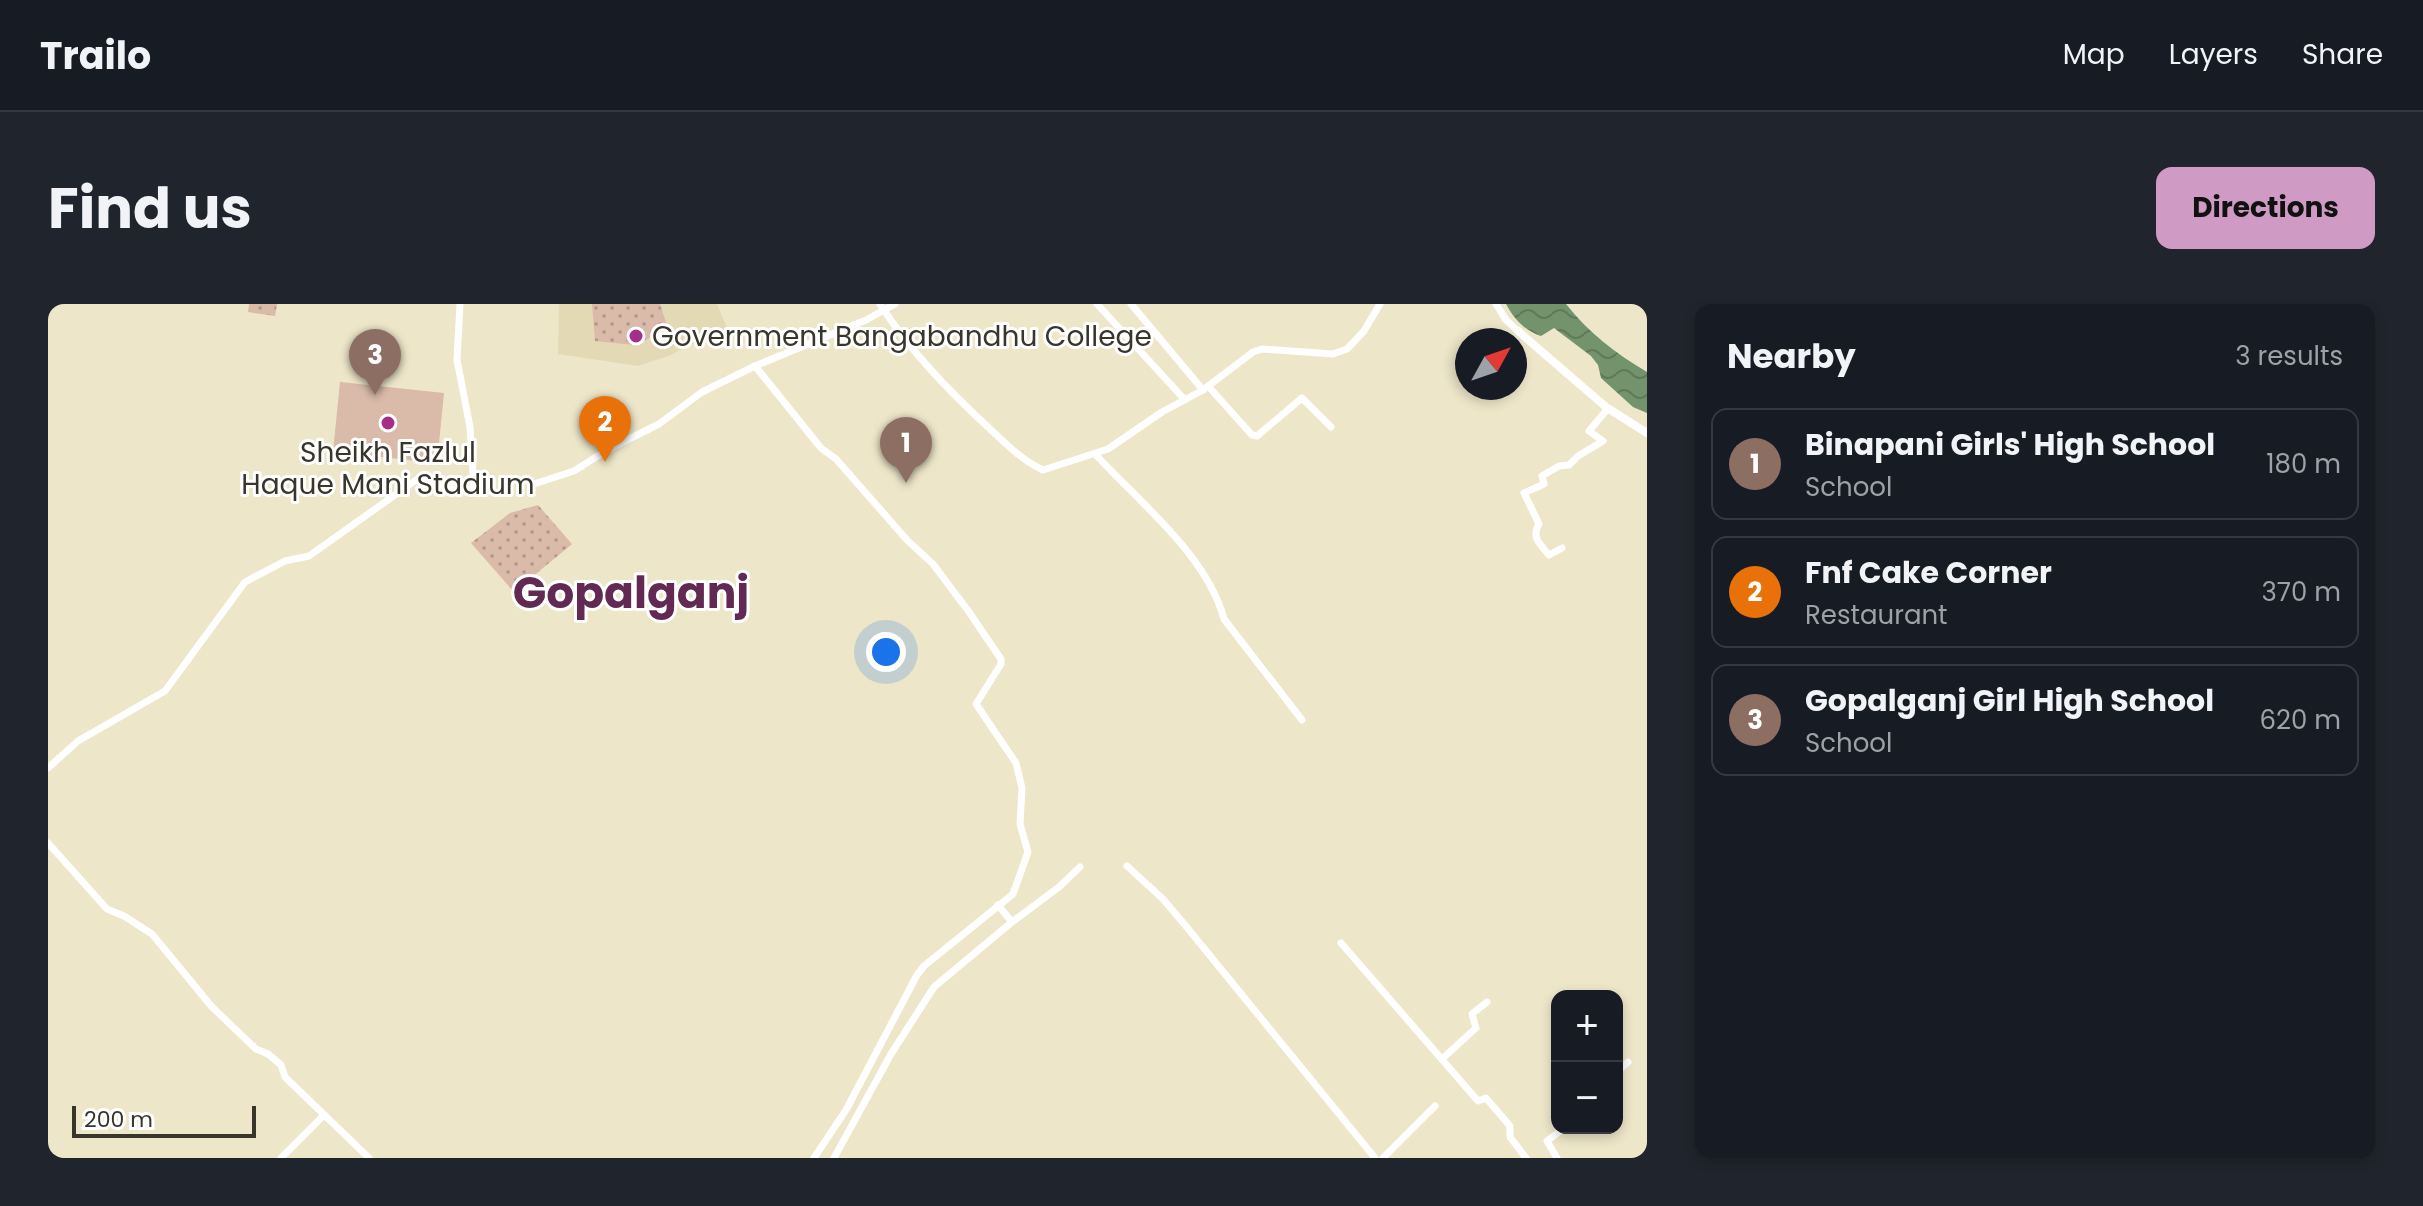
<!DOCTYPE html>
<html lang="en">
<head>
<meta charset="utf-8">
<style>
  :root { --surface:#171b24; --page:#20242c; --text:#f1f3f6; --muted:#9ea1a6; --line:#363941; --accent:#cf9bc4 }
  body { margin:0; font-family:Poppins,sans-serif; background:var(--page); color:var(--text) }
  .controls { position:absolute; right:24px; bottom:24px; display:grid; overflow:hidden; border-radius:16px; box-shadow:0 4px 12px #0003 }
  .controls button { width:72px; height:72px; display:grid; place-items:center; padding:0; border:0; border-bottom:2px solid var(--line); background:var(--surface); color:var(--text); font:40px sans-serif }
  .compass { position:absolute; left:1407px; top:24px; width:72px; height:72px; border-radius:50%; background:var(--surface); box-shadow:0 4px 12px #0003; rotate:50deg }
  .scale { position:absolute; left:24px; bottom:20px; width:184px; box-sizing:border-box; padding-left:8px; border:4px solid #38352a; border-top:0; font-size:22px; line-height:28px; white-space:nowrap; color:#38352a; -webkit-text-stroke:6px #fff; paint-order:stroke }
  .you { position:absolute; left:838px; top:348px; width:28px; height:28px; margin:-20px; border:6px solid #fff; border-radius:50%; background:#1a73e8; box-shadow:0 0 0 12px #1a73e833 }
  .badge { display:grid; place-items:center; width:52px; height:52px; border-radius:50%; background:var(--accent); color:#fff; font-size:26px; font-weight:700 }
  .pin { position:absolute; translate:-50% -66px; filter:drop-shadow(0 2px 4px #0008) }
  .pin::after { content:''; position:absolute; top:42px; width:28px; height:24px; background:inherit; clip-path:polygon(0 0,100% 0,50% 100%) }
  .list { margin:0; padding:0; list-style:none }
  h2 { display:flex; justify-content:space-between; align-items:center; height:104px; margin:0; padding:0 32px; font-size:34px }
  h2 small { font-size:26px; font-weight:400; color:var(--muted) }
  .list li { display:grid; grid-template-columns:52px 1fr auto; gap:24px; align-items:center; box-sizing:border-box; height:112px; margin:0 16px 16px; padding:0 16px; border:2px solid var(--line); border-radius:16px }
  .list b { display:block; font-size:30px; white-space:nowrap }
  .list p { margin:0; font-size:26px; white-space:nowrap; color:var(--muted) }
  .list em { font-size:26px; font-style:normal; color:var(--muted) }
  .map { position:relative; flex:none; width:1599px; height:854px; overflow:hidden; border-radius:16px }
  header { display:flex; align-items:center; gap:48px; box-sizing:border-box; height:112px; padding:0 40px; background:var(--surface); border-bottom:2px solid var(--line) }
  header strong { font-size:38px }
  nav { display:flex; gap:44px; margin-inline-start:auto; font-size:28px }
  .intro { display:flex; align-items:center; justify-content:space-between; box-sizing:border-box; height:192px; padding:0 48px }
  h1 { margin:0; font-size:56px }
  .button { padding:20px 36px; border-radius:16px; background:var(--accent); color:#111; font-size:28px; font-weight:700 }
  main { display:flex; gap:48px; padding:0 48px }
  aside { flex:1; background:var(--surface); border-radius:16px; box-shadow:0 4px 12px #0003 }
  .map>svg:first-child { display:block }
  .built { fill:#e3d9b5 }
  .grass { fill:#dabaa9 }
  .park { fill:url(#park-dots) }
  .water { fill:url(#water-waves) }
  .lines { fill:none; stroke-linecap:round; stroke-linejoin:round }
  .minor { stroke:#fff; stroke-width:7 }
  .tertiary { stroke:#fff; stroke-width:8 }
  .poi-dot { fill:#a52f88; stroke:#fff; stroke-width:3 }
  .labels { text-anchor:middle; stroke-width:6; stroke-linejoin:round; paint-order:stroke }
  .poi-label { font-size:28px; fill:#38352a; stroke:#fff; text-anchor:start }
  .town-label { font-size:44px; font-weight:bold; fill:#622952; stroke:#fff }
</style>
</head>
<body>
<header>
<strong>Trailo</strong>
<nav><a>Map</a><a>Layers</a><a>Share</a></nav>
</header>
<div class="intro"><h1>Find us</h1><a class="button">Directions</a></div>
<main>
<div class="map">
<svg width="1599" height="854" viewBox="0 0 1599 854">
  <defs>
    <pattern id="park-dots" width="8" height="8" patternUnits="userSpaceOnUse" patternTransform="scale(2)"><rect width="8" height="8" fill="#dabaa9"/><path d="M2 2h.1M6 6h.1" fill="none" stroke="#b2988a" stroke-width="1.8" stroke-linecap="round"/></pattern>
    <pattern id="water-waves" width="16" height="10" patternUnits="userSpaceOnUse" patternTransform="scale(2)"><rect width="16" height="10" fill="#72936c"/><path d="M0 5q4-4 8 0t8 0" fill="none" stroke="#5f7959"/></pattern>
  </defs>
  <rect width="100%" height="100%" fill="#ede6c9"/>
  <!-- built -->
  <polygon class="built" points="511,0 669,0 681,29 653,36 620,52 590,62 510,50"/>
  <!-- grass -->
  <polygon class="grass" points="292,78 396,89 389,159 285,148"/>
  <!-- park -->
  <g class="park">
    <polygon points="201,0 229,0 227,12 200,8"/>
    <polygon points="544,0 612,0 620,25 587,41 547,37"/>
    <polygon points="490,201 524,240 466,288 423,239 462,209"/>
  </g>
  <!-- water -->
  <path class="water" d="M1458,0H1518C1541,29 1567,49 1599,68V109L1585,103L1553,74L1550,61L1543,52L1506,24L1493,32C1477,27 1466,15 1458,0Z"/>
  <g class="lines">
    <!-- minor -->
    <g class="minor">
      <path d="M832,0C862,47 901,87 942,125C958,140 975,157 995,166L1060,145L1114,108L1155,86L1205,48L1214,45L1285,50L1299,45L1316,27L1332,0"/>
      <polyline points="1049,0 1137,96"/>
      <polyline points="1083,0 1155,86"/>
      <polyline points="1448,0 1458,16 1470,27"/>
      <polyline points="707,62 773,144 788,155 859,236 885,260 921,308 953,355 953,360 928,400 968,459 974,484 972,520 980,548 965,590 876,662 869,671 798,806 766,854"/>
      <polyline points="1160,82 1204,131 1209,132 1254,94 1283,123"/>
      <path d="M1047,150C1091,198 1159,251 1176,315L1254,416"/>
      <polyline points="486,180 526,167 559,146 611,120 654,88 707,62 818,16 847,0"/>
      <path d="M1514,244L1501,251C1492,240 1483,234 1491,220L1476,189L1496,180L1494,172L1511,162L1521,161L1530,152L1555,137L1541,127L1557,108L1558,103"/>
      <polyline points="0,464 30,437 117,387 197,278 237,257 261,252 368,176 426,185 422,123 409,56 412,0"/>
      <polyline points="0,539 59,605 76,612 104,630 164,703 208,745 220,750 233,761 237,773 321,854"/>
      <polyline points="1079,562 1115,595 1137,621 1327,854"/>
      <polyline points="964,618 1011,583 1032,563"/>
      <polyline points="1293,639 1430,797 1438,794 1462,822 1462,833 1478,854"/>
      <polyline points="1394,755 1428,724 1424,710 1439,698"/>
      <polyline points="1569,768 1580,758"/>
      <polyline points="233,854 276,811"/>
      <polyline points="786,854 843,750 886,683 964,618 950,601"/>
      <polyline points="1335,854 1387,802"/>
      <polyline points="1509,854 1499,837 1516,824"/>
    </g>
    <!-- tertiary -->
    <polyline class="tertiary" points="1470,27 1558,103 1599,129"/>
  </g>
  <!-- markers -->
  <g class="poi-dot">
    <circle cx="588" cy="32" r="8"/>
    <circle cx="340" cy="119" r="8"/>
  </g>
  <g class="labels">
    <!-- poi labels -->
    <g class="poi-label">
      <text x="604" y="42">Government Bangabandhu College</text>
      <text x="340" y="158" text-anchor="middle">Sheikh Fazlul<tspan x="340" dy="32">Haque Mani Stadium</tspan></text>
    </g>
    <!-- town labels -->
    <g class="town-label">
      <text x="583" y="304">Gopalganj</text>
    </g>
  </g>
</svg>
<div class="controls">
<button>+</button>
<button>−</button>
</div>
<svg class="compass" viewBox="-18 -18 36 36"><path d="M0-13l5 13h-10z" fill="#e53935"/><path d="M0 13l5-13h-10z" fill="#9ea1a6"/></svg>
<div class="scale">200 m</div>
<div class="you"></div>
<div class="pin badge" style="left:858px;top:179px;background:#8d6e63">1</div>
<div class="pin badge" style="left:557px;top:158px;background:#e8710a">2</div>
<div class="pin badge" style="left:327px;top:91px;background:#8d6e63">3</div>
</div>
<aside>
<h2>Nearby<small>3 results</small></h2>
<ul class="list">
<li><span class="badge" style="background:#8d6e63">1</span><div><b>Binapani Girls' High School</b><p>School</p></div><em>180 m</em></li>
<li><span class="badge" style="background:#e8710a">2</span><div><b>Fnf Cake Corner</b><p>Restaurant</p></div><em>370 m</em></li>
<li><span class="badge" style="background:#8d6e63">3</span><div><b>Gopalganj Girl High School</b><p>School</p></div><em>620 m</em></li>
</ul>
</aside>
</main>
</body>
</html>
